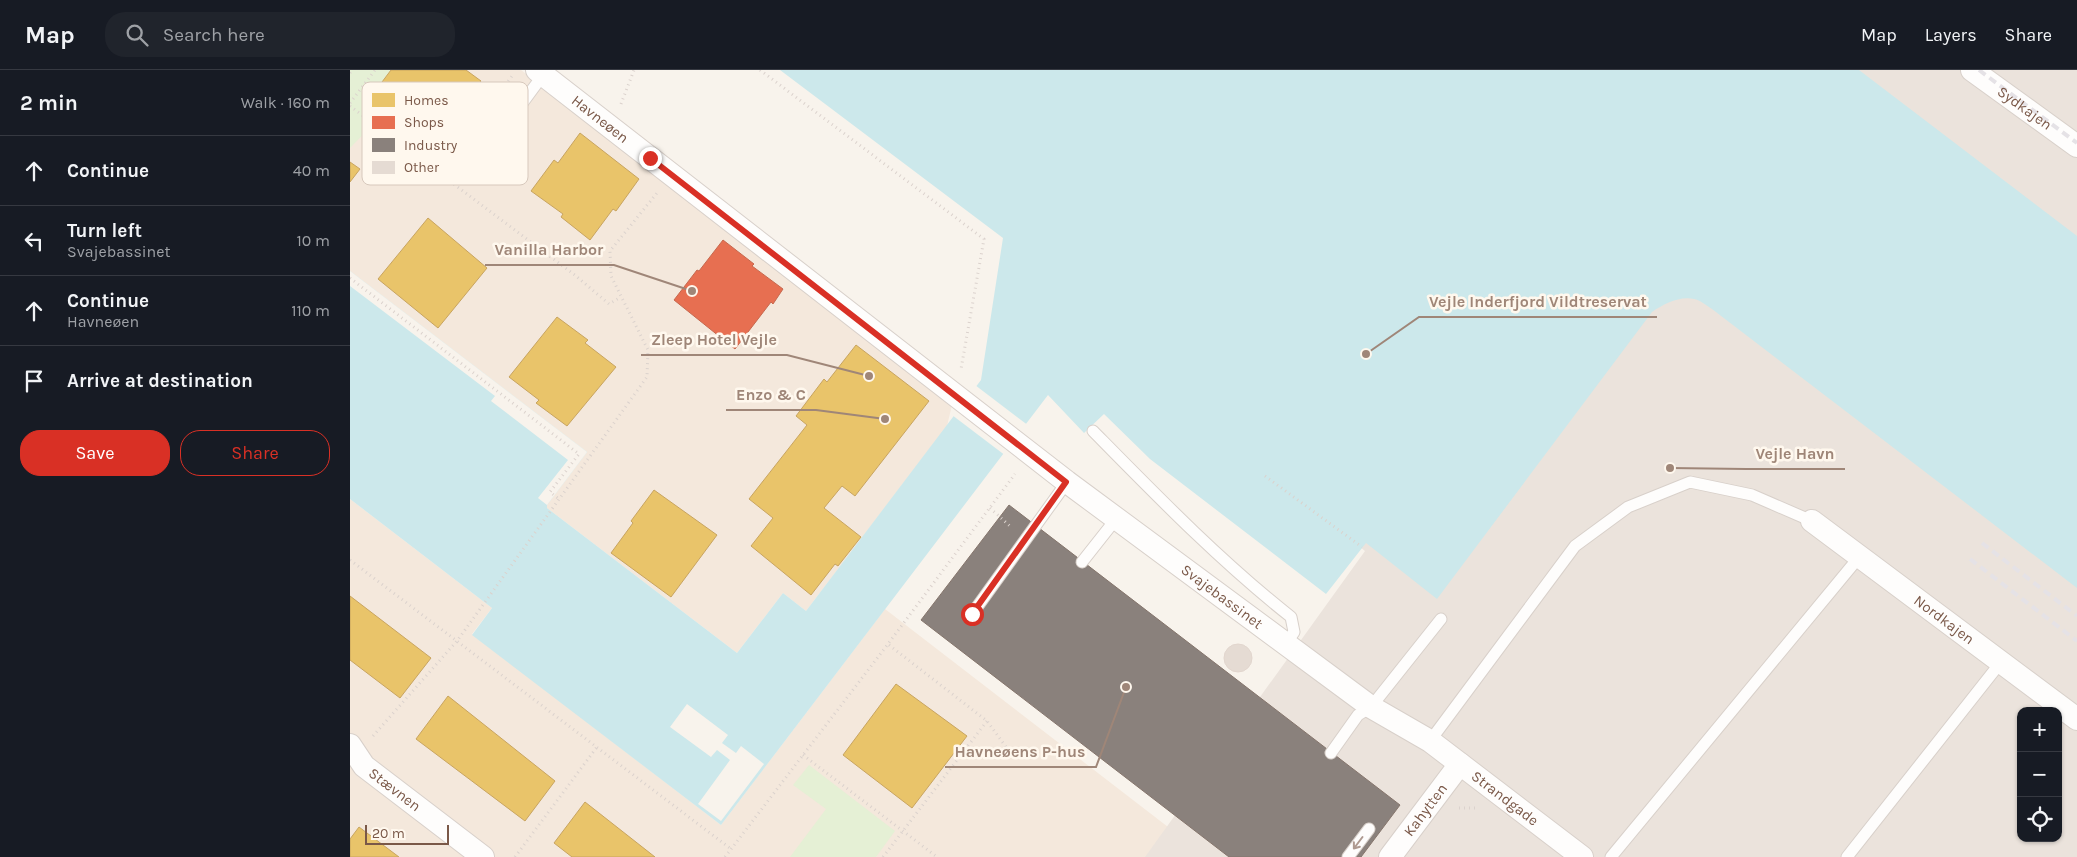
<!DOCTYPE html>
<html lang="en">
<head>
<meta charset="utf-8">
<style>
  :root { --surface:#171b24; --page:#20242c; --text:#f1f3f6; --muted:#9ea1a6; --line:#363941; --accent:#d93025 }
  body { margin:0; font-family:Karla,sans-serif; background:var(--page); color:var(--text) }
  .controls { position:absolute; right:15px; bottom:15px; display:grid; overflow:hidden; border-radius:10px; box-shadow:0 1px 4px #0004 }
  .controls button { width:45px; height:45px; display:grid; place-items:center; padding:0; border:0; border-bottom:1px solid var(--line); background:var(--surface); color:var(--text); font:25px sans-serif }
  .scale { position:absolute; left:15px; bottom:12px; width:84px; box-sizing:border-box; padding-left:5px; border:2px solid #7a5848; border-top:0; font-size:14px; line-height:18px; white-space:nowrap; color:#7a5848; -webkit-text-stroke:4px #fff8ee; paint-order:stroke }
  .stop { position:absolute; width:15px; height:15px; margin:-11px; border:4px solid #d93025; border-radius:50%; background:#fff }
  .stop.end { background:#d93025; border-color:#fff; box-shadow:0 1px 5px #0008 }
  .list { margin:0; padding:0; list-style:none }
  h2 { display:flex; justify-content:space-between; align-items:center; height:65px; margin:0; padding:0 20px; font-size:21px }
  h2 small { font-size:16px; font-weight:400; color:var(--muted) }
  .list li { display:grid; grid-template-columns:32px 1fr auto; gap:15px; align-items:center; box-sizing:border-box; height:70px; padding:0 20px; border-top:1px solid var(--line) }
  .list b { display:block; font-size:19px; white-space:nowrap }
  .list p { margin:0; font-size:16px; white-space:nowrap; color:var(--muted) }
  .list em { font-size:16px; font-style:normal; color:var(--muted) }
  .actions { display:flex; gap:10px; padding:15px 20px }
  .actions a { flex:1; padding:11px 0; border:1px solid var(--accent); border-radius:20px; text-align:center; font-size:18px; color:var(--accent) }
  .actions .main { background:var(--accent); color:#fff }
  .icon { flex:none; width:28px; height:28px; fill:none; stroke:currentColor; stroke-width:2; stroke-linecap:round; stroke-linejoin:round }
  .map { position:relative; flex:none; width:1727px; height:787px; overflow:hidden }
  header { display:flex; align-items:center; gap:30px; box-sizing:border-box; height:70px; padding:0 25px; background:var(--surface); border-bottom:1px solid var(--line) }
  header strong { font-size:24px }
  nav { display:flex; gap:28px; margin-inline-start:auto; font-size:18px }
  .search { width:350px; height:45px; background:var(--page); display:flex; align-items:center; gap:12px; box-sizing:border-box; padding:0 18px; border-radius:20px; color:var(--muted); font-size:19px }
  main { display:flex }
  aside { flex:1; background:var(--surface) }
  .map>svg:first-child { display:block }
  .residential { fill:#f4e8dc }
  .industrial { fill:#ebe3dc; fill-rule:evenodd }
  .green { fill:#e5f0d5 }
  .water { fill:#cce8eb }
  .pier { fill:#f8f3ec }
  .homes { fill:#e9c46a; stroke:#c8a460 }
  .shops { fill:#e76f51; stroke:#c6684e }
  .industry { fill:#8a817c; stroke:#85756c }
  .building { fill:#e5dbd3; stroke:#e2d6ce }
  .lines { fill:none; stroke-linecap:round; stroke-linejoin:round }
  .lane-casing { stroke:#d8d0ca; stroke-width:13 }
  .street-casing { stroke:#d8d0ca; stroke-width:24 }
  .path { stroke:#dbd2cd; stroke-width:3; stroke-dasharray:1 4; stroke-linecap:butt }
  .lane { stroke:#fefdfc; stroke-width:11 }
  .street { stroke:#fefdfc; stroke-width:22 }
  .rail { stroke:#e5e2e6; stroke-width:4; stroke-dasharray:8 5; stroke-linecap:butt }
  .oneway { stroke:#af9a90 }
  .route { stroke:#d93025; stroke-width:6 }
  .labels { text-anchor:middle; stroke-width:5; stroke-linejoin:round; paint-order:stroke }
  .street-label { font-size:15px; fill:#7a5848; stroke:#fff8ee }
  .key { fill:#fff8ee; stroke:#d7c8bc; stroke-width:1 }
  .key-label { font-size:14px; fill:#7a5848 }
  .leader { fill:none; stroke:#9f8678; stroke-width:2 }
  .callout-dot { fill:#9f8678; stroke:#fff8ee; stroke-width:2 }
  .callout-label { font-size:16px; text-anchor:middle; font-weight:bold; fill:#9f8678; stroke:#fff8ee; stroke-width:5; stroke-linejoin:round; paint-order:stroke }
</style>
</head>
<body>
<header>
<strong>Map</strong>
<div class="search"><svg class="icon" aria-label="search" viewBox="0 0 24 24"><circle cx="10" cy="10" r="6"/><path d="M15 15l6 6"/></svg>Search here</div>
<nav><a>Map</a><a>Layers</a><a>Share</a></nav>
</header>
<main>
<aside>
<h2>2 min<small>Walk · 160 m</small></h2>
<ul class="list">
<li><svg class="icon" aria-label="ahead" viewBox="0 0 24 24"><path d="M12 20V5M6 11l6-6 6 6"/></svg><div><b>Continue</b></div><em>40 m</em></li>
<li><svg class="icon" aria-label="left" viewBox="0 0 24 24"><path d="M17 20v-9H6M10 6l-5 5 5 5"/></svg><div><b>Turn left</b><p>Svajebassinet</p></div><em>10 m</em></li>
<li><svg class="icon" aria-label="ahead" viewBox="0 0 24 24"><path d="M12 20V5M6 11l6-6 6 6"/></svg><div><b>Continue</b><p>Havneøen</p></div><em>110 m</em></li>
<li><svg class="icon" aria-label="arrive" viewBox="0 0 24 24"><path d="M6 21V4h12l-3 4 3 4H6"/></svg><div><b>Arrive at destination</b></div></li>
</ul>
<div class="actions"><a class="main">Save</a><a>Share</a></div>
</aside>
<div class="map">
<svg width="1727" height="787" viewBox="0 0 1727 787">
  <rect width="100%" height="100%" fill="#f8f3ec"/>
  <!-- residential -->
  <g class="residential">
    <polygon points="0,0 171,0 602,335 597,356 456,541 433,523 387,583 197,438 197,435 237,382 0,201"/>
    <polygon points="0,429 142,538 122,564 371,755 535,539 857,787 0,787"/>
  </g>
  <!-- industrial -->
  <path class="industrial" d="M818,0H1727V787H795L1015,481L811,315ZM1671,641H1708V768H1671Z"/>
  <!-- green -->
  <g class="green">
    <polygon points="0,0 76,0 0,78"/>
    <polygon points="459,695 545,761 526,787 440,787 476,739 443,715"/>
  </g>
  <!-- water -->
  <path class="water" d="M430,0H1509L1727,166V518L1362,239C1357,236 1350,230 1344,229C1329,226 1314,234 1302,242L1087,529L1016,473L976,524L800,389L754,344L734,363L698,325L371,755L122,565L142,538L0,429V201L237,382L197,435V438L387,583L433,523L456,541L631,310L653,168Z"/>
  <!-- pier -->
  <g class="pier">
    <polygon points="0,201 237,382 197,435 188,428 218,390 141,331 145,326 0,216"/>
    <polygon points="625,315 679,356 656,386 602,345"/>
    <polygon points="337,634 378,665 372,673 386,683 391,676 414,694 371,751 348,734 380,690 367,680 361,687 320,657"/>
  </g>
  <!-- homes -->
  <g class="homes">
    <polygon points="41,0 116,0 131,11 82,72 23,24"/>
    <polygon points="230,63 289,109 266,141 263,139 240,170 211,147 213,144 181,121 204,90 208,93"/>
    <polygon points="0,92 10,99 0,112"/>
    <polygon points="78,148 137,198 88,258 28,209"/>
    <polygon points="207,247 238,270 235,273 266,297 217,356 186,333 189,330 159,307"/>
    <polygon points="506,275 579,331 505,426 492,416 474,438 511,467 488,496 485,494 461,525 401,476 423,448 399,429 457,355 446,346 474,309 477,312"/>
    <polygon points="304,420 367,465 321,527 261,483 283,453 281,451"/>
    <polygon points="0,526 81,588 50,628 0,590"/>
    <polygon points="546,614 617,666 562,738 493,685"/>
    <polygon points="98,626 205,711 175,751 66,669"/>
    <polygon points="235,732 305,787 222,787 204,773"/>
    <polygon points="9,757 49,787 0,787 0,769"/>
  </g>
  <!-- shops -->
  <polygon class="shops" points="373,170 404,194 402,196 433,219 423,234 421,232 385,279 324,230 347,200 349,201"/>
  <!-- industry -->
  <polygon class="industry" points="659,435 1050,735 1011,787 879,787 571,550"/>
  <!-- building -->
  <circle class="building" cx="888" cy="588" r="14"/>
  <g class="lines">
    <defs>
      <g id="lane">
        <polyline points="154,58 193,5"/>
        <path d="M743,361C806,425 870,491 941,547L944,562L935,575"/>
        <polyline points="732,492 766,449"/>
        <polyline points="622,544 717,412"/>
        <polyline points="1080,671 1225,476 1278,437 1340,412 1402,425 1462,451"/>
        <polyline points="981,683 1008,645 1021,637 1091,549"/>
        <polyline points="998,787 1019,759"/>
        <polyline points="1261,787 1510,486"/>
        <polyline points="1497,787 1651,592"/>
      </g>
      <g id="street">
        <path id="s1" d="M187,0L717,412L1021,637L1080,671L1232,787"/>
        <path id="s2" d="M1622,0L1727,76"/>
        <path id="s3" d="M1462,451L1727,649"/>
        <path id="s4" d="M0,675L14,696L133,787"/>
        <path id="s5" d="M1040,787L1110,694"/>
      </g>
    </defs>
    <!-- lane casing -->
    <use href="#lane" class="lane-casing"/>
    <!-- street casing -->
    <use href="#street" class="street-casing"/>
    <!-- path -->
    <g class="path">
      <polyline points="410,0 634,169 611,299"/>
      <polyline points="0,3 2,0"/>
      <polyline points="0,33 25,0"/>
      <polyline points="271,34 284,0"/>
      <polyline points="0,36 226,206 259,234 271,227"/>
      <polyline points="89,103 162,6"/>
      <polyline points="0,208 229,384 200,422 209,429"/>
      <polyline points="915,406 1012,477"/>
      <polyline points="640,438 661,457"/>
      <polyline points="0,490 381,779"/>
      <polyline points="539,575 637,651 659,681"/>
      <polyline points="23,666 107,571 297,307 298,280 261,206 260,181 307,123"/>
      <polyline points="453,685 587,787"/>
      <polyline points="1109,738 1125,738"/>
      <polyline points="165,787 247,677"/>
      <polyline points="375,787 538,574 665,404"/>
      <polyline points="533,787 637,651"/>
    </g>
    <!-- lane -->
    <use href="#lane" class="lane"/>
    <!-- street -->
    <use href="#street" class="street"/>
    <!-- rail -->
    <g class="rail">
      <polyline points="1629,0 1727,73"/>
      <polyline points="1632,473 1727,546"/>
      <polyline points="1620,489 1727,571"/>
    </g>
  </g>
  <!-- one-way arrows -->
  <defs><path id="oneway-shaft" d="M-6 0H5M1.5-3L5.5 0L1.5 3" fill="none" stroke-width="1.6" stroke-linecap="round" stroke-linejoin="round" transform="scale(1.25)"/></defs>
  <use class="oneway" href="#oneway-shaft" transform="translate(1008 773) rotate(127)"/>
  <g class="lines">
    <!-- route -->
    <polyline class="route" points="300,88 716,412 622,544"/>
  </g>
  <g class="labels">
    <!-- street labels -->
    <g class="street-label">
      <text dy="5" stroke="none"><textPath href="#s2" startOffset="65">Sydkajen</textPath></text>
      <text dy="5" stroke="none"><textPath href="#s1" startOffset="80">Havneøen</textPath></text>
      <text dy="5" stroke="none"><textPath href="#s1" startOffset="864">Svajebassinet</textPath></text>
      <text dy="5" stroke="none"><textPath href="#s3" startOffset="165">Nordkajen</textPath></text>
      <text dy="5" stroke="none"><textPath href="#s4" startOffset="64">Stævnen</textPath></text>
      <text dy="5" stroke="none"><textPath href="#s1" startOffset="1212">Strandgade</textPath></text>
      <text dy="5" stroke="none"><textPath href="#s5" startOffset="59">Kahytten</textPath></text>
    </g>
  </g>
  <!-- legend -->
  <rect x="12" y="12" width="166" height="103" rx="8" class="key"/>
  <rect x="22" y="23" width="23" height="14" fill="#e9c46a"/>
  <rect x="22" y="46" width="23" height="13" fill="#e76f51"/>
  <rect x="22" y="68" width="23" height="14" fill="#8a817c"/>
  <rect x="22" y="91" width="23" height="13" fill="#e5dbd3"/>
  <g class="key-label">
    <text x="54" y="35">Homes</text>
    <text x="54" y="57">Shops</text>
    <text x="54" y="80">Industry</text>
    <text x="54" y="102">Other</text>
  </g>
  <!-- callouts -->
  <path class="leader" d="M342 221L264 195H135M1016 284L1069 247H1307M519 306L437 285H291M535 349L466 340H376M1320 398L1396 399H1495M776 617L746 697H595"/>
  <g class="callout-dot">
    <circle cx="342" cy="221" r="5"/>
    <circle cx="1016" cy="284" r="5"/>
    <circle cx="519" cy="306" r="5"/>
    <circle cx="535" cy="349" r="5"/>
    <circle cx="1320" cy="398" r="5"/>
    <circle cx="776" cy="617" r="5"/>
  </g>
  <g class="callout-label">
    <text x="199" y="185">Vanilla Harbor</text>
    <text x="1188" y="237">Vejle Inderfjord Vildtreservat</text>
    <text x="364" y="275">Zleep Hotel Vejle</text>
    <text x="421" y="330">Enzo &amp; C</text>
    <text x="1445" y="389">Vejle Havn</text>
    <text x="670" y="687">Havneøens P-hus</text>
  </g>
</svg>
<div class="controls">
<button>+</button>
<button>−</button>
<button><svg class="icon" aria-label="locate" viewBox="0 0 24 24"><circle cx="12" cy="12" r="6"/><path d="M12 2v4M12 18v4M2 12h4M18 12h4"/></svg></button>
</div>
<div class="scale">20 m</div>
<div class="stop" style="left:622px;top:544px"></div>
<div class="stop end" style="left:300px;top:88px"></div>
</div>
</main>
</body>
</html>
